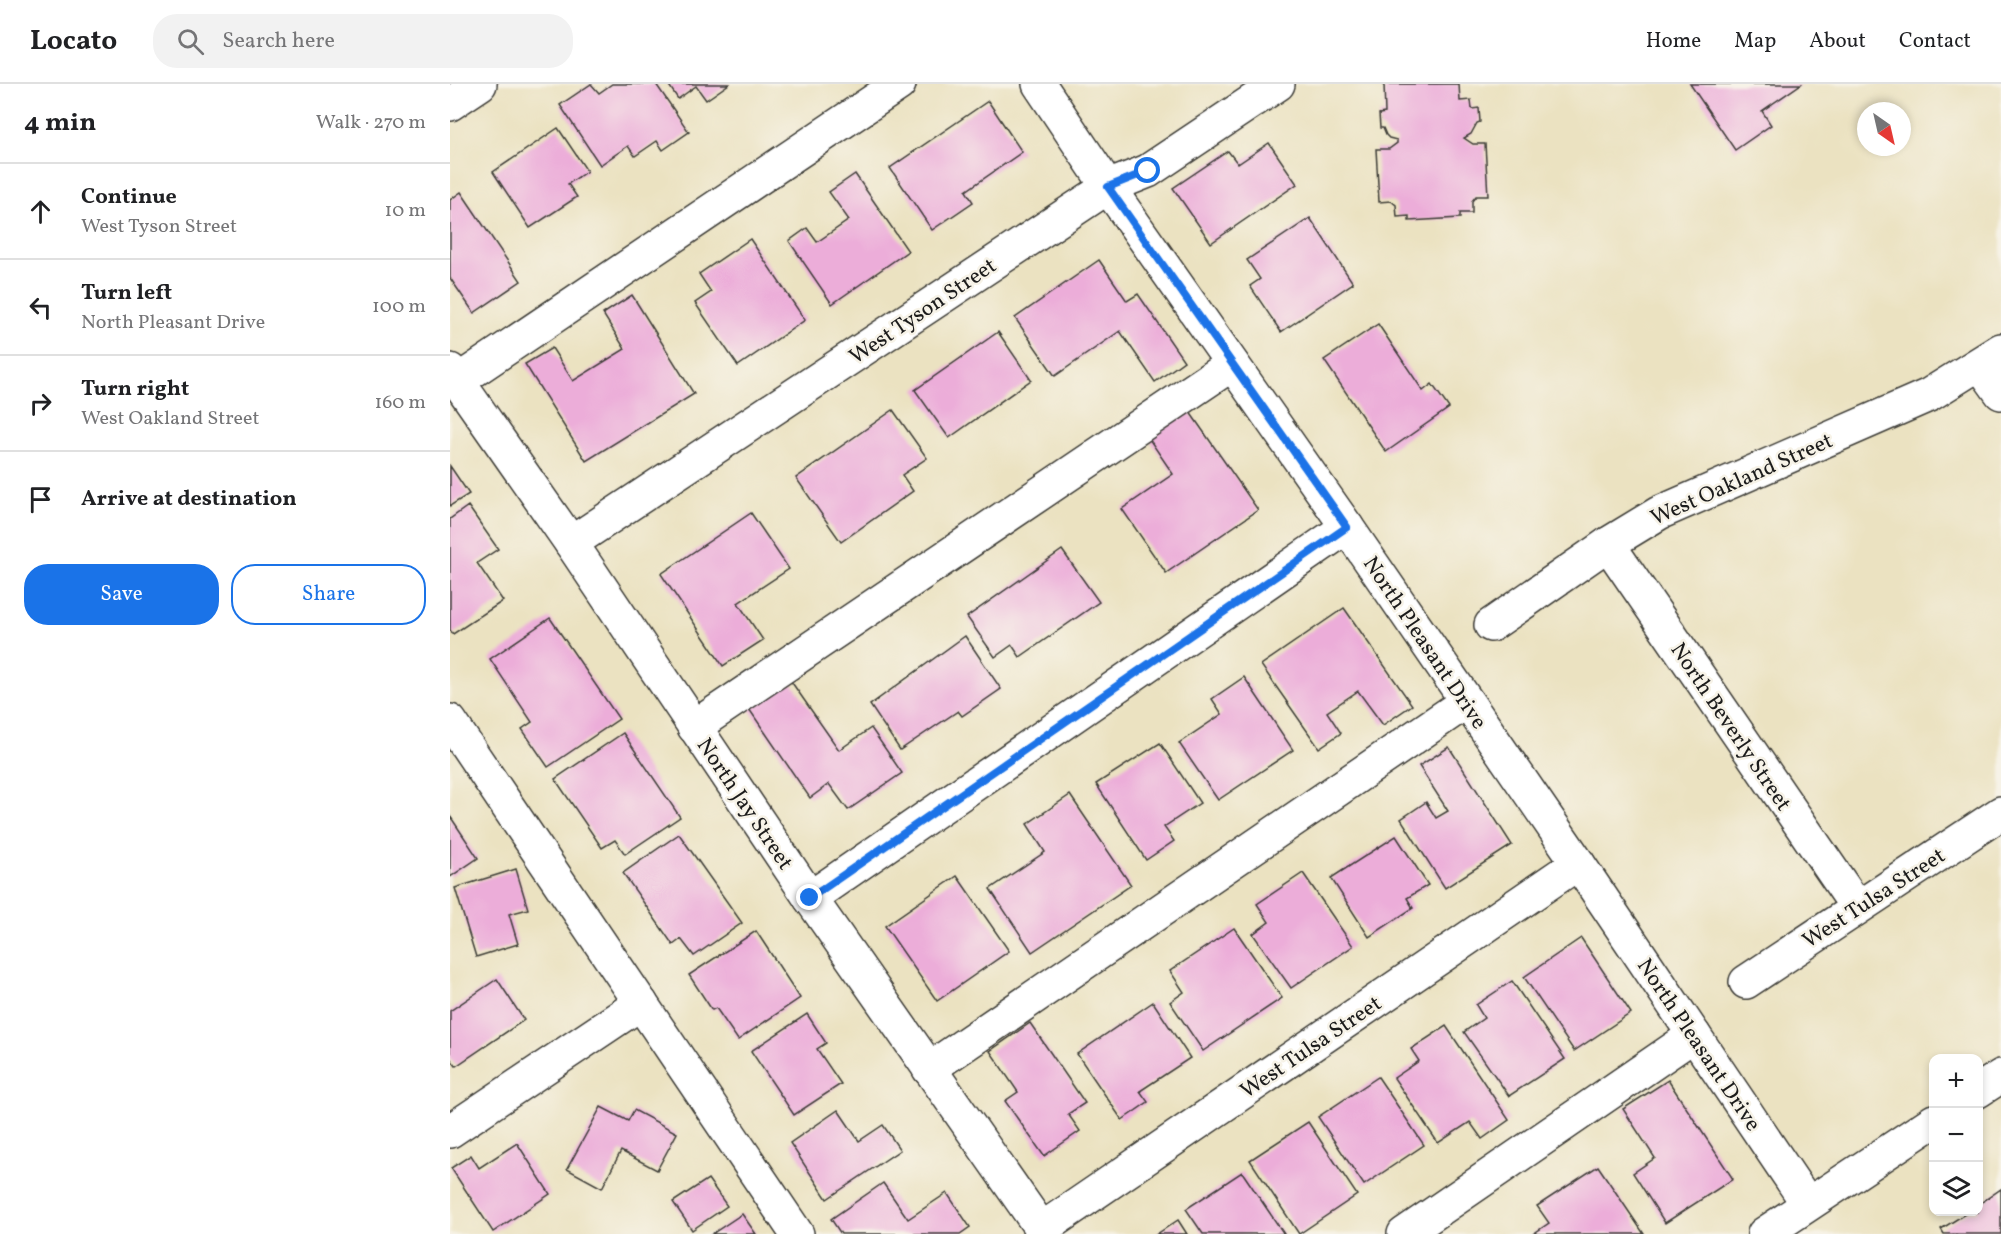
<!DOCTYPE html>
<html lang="en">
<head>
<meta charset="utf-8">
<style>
  :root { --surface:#fff; --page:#f2f2f2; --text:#202124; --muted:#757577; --line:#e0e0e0; --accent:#1a73e8 }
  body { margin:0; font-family:Vollkorn,serif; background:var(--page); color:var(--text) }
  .controls { position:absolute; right:18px; bottom:18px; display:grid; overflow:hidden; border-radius:12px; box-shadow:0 3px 9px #0003 }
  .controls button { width:54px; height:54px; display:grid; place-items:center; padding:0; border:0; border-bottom:2px solid var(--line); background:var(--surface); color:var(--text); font:30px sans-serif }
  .compass { position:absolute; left:1407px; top:18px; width:54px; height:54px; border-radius:50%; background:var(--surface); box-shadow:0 3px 9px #0003; rotate:146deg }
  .stop { position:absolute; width:18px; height:18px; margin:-14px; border:4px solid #1a73e8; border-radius:50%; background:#fff }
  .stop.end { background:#1a73e8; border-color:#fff; box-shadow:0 2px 6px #0008 }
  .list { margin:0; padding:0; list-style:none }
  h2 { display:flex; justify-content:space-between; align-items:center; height:78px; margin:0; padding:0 24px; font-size:26px }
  h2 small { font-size:20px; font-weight:400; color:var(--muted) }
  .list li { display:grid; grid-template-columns:39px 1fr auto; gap:18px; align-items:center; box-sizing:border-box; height:96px; padding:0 24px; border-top:2px solid var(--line) }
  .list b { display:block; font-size:22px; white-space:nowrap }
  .list p { margin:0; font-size:20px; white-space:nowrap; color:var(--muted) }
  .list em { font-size:20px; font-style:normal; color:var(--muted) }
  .actions { display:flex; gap:12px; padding:18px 24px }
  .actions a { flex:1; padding:14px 0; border:2px solid var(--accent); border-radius:24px; text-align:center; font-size:21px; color:var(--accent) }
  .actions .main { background:var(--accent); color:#fff }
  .icon { flex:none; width:33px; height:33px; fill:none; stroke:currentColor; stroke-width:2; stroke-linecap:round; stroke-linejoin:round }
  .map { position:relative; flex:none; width:1551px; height:1150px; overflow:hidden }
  header { display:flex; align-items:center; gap:36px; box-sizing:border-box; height:84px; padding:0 30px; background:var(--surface); border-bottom:2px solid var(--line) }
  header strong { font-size:28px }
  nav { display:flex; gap:33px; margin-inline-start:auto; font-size:21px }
  .search { width:420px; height:54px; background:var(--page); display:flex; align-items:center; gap:15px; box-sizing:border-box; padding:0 21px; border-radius:24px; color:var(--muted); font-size:22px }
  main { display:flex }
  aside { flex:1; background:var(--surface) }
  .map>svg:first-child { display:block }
  .building { fill:#ecadd9 }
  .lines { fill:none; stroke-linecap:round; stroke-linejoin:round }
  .minor-casing { stroke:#3b3a35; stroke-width:36 }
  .minor { stroke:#fff; stroke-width:33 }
  .route { stroke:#1a73e8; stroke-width:8 }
  .labels { text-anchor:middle; stroke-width:5; stroke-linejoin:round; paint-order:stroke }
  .street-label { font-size:22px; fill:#1c1c1c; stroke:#f7f3e8 }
</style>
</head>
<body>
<header>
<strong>Locato</strong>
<div class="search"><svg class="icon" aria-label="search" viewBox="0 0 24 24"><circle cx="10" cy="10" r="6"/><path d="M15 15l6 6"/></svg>Search here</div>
<nav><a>Home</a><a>Map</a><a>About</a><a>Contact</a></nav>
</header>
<main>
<aside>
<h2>4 min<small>Walk · 270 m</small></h2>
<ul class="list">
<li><svg class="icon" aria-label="ahead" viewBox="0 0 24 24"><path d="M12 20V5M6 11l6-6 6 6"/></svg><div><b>Continue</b><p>West Tyson Street</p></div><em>10 m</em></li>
<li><svg class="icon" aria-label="left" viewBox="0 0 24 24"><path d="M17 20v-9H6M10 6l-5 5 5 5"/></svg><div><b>Turn left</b><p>North Pleasant Drive</p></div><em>100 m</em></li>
<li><svg class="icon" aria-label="right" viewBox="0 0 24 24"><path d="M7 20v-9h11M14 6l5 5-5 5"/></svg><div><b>Turn right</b><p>West Oakland Street</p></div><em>160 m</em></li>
<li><svg class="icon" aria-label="arrive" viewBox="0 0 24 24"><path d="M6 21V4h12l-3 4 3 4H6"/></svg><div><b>Arrive at destination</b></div></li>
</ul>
<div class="actions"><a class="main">Save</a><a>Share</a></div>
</aside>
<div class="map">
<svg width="1551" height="1150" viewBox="0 0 1551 1150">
  <rect width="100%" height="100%" fill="#f7f3e8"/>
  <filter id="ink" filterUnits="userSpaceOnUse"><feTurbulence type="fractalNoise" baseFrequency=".0167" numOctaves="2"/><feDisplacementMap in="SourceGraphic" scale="12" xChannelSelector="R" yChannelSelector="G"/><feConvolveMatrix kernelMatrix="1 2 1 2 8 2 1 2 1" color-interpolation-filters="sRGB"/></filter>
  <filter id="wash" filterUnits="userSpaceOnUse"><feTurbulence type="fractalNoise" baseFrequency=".008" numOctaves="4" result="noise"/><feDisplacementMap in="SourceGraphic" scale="24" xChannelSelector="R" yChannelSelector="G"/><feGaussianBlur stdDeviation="1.35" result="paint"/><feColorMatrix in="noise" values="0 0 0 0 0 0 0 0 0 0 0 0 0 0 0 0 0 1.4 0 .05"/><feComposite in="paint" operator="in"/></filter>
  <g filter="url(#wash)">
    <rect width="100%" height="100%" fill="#ebe2c1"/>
    <g id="blocks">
      <!-- building -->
      <g class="building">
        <polygon points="141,0 149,9 162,0 206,0 239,48 213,66 207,57 185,72 178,62 150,81 110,21"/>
        <polygon points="218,0 279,0 256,16 246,2 228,15"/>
        <polygon points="934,0 1009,0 1010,17 1021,16 1022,25 1029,24 1030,38 1027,39 1021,50 1014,54 1023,60 1035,60 1038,112 1026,112 1022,117 1022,129 1010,129 1010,134 959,137 959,132 947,133 946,121 941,117 929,118 926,65 939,65 947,59 947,56 939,54 936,51 933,44 930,44 929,30 935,29"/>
        <polygon points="1240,0 1351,0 1312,27 1321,41 1285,66"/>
        <polygon points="538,17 572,68 516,107 523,118 482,146 440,84"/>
        <polygon points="108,44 137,87 118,100 127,113 80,144 43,88"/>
        <polygon points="819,59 847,100 761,159 723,104 778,67 788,80"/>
        <polygon points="405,90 458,167 382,220 339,157 357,144 367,158 399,136 379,108"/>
        <polygon points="11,108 71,197 24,229 0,194 0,116"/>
        <polygon points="860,134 903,199 831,248 800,202 810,195 797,176"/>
        <polygon points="300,155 355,236 288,282 245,219 261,208 249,190"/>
        <polygon points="649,176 677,217 688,210 734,277 705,298 670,247 605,292 565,234"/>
        <polygon points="182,211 244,310 136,377 75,280 102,264 123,297 175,265 153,230"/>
        <polygon points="928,240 973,307 982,300 999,324 936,368 874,276"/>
        <polygon points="548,248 581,296 499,354 465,306"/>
        <polygon points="735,321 808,426 716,489 672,425 723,390 695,349"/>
        <polygon points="443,326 477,374 452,391 463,407 391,458 346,394"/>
        <polygon points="0,382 19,410 0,422"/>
        <polygon points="18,422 48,465 27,479 53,517 3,550 0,546 0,435"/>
        <polygon points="301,429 339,485 288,519 313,556 273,582 211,490"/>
        <polygon points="612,466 649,518 570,573 562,561 545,573 517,533"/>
        <polygon points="894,524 962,621 933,641 908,607 877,628 891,649 869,664 811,581"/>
        <polygon points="100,534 169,635 98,683 72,645 82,638 40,575"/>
        <polygon points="515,552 551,605 512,632 508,627 450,666 420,621"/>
        <polygon points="338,593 389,666 421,644 452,689 398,726 379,700 360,714 297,622"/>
        <polygon points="794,593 843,666 768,716 729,659 772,630 762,615"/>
        <polygon points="173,649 230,733 175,770 165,756 152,764 105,695"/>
        <polygon points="710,659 750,719 714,743 724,757 696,776 646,700"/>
        <polygon points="999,663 1062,761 995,804 951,735 976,718 986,734 998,727 969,682"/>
        <polygon points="620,711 681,801 582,868 540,805 595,768 577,740"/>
        <polygon points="0,732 28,774 0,793"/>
        <polygon points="229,750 292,839 244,872 231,855 223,861 173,789"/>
        <polygon points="946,752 978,801 957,814 963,824 919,853 881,794"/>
        <polygon points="66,785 78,825 59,830 68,860 26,873 5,804"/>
        <polygon points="853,789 903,862 841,904 803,850 819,838 807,820"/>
        <polygon points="507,792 559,867 487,917 435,842"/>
        <polygon points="784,844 832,914 753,967 720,918 734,908 720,887"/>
        <polygon points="306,847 350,914 288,956 266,924 262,926 239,891"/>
        <polygon points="1131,854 1181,929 1124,967 1074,893"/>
        <polygon points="47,895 74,936 6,982 0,974 0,927"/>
        <polygon points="1062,897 1115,975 1059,1012 1014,948 1034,934 1026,921"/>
        <polygon points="703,918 740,974 690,1007 698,1018 672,1036 627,970"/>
        <polygon points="357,930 376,959 367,965 391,1000 344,1031 301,967"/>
        <polygon points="580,939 635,1019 618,1030 630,1047 594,1072 555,1017 568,1008 540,967"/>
        <polygon points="996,942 1059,1036 1032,1055 1020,1038 988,1059 944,994 969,977 961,965"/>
        <polygon points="928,993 974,1061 914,1101 868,1033"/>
        <polygon points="1218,996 1283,1095 1215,1139 1183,1089 1205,1074 1173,1025"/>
        <polygon points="151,1023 178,1037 184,1026 227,1049 207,1086 171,1067 152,1104 117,1085"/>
        <polygon points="388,1026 409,1057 433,1041 450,1066 377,1115 340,1059"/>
        <polygon points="858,1038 907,1111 849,1150 800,1076"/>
        <polygon points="67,1059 100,1110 43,1148 1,1084 21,1071 29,1084"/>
        <polygon points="1148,1082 1194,1150 1083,1150 1099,1139 1087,1122"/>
        <polygon points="792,1088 834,1150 753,1150 736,1125"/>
        <polygon points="258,1095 277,1122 242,1146 223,1118"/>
        <polygon points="433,1099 458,1135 497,1109 520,1143 510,1150 391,1150 381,1135"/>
        <polygon points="1551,1105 1551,1150 1494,1150 1491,1145 1518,1128 1528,1128 1528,1121"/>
        <polygon points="292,1130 306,1150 262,1150"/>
        <polygon points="728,1136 737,1150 707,1150"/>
      </g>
    </g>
  </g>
  <g filter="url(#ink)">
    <use href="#blocks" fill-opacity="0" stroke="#3b3a35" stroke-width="1.5"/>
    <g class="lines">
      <defs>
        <g id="minor">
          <polyline points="589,0 658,103 897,443 1128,779 1358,1120"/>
          <polyline points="0,20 30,0"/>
          <polyline points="1530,280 1551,309"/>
          <polyline points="0,286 121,459 360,814 595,1150"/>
          <polyline points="8,297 449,0"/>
          <polyline points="121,459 658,103 698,87 828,0"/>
          <polyline points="1158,460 1407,823"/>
          <polyline points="1041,541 1158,460 1209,429 1479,311 1551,266"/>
          <polyline points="0,637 347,1150"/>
          <polyline points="244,643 782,280"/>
          <polyline points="360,814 897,443"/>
          <polyline points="1296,898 1551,729"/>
          <polyline points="479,985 1016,618"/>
          <polyline points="1528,1007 1551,992"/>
          <polyline points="0,1047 191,919"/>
          <polyline points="592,1145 1128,779"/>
          <polyline points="954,1150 1244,951"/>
          <polyline points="1314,1150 1484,1037"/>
        </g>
      </defs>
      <!-- minor casing -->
      <use href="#minor" class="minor-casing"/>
      <!-- minor -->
      <use href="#minor" class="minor"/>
    </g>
  </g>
  <g class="lines" filter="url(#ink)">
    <!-- route -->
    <polyline class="route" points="360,814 897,443 658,103 698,87"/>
  </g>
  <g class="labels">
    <!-- street labels -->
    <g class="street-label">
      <text transform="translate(472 226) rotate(-34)" y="8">West Tyson Street</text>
      <text transform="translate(1291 394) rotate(-24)" y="8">West Oakland Street</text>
      <text transform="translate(976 558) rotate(56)" y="8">North Pleasant Drive</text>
      <text transform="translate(1282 642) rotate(56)" y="8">North Beverly Street</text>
      <text transform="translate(296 719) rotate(56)" y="8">North Jay Street</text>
      <text transform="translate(1423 813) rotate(-33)" y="8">West Tulsa Street</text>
      <text transform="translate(1250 960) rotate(56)" y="8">North Pleasant Drive</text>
      <text transform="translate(860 962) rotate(-34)" y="8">West Tulsa Street</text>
    </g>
  </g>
</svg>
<div class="controls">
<button>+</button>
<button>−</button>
<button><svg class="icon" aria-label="layers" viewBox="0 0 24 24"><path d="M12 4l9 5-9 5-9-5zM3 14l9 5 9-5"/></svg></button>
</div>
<svg class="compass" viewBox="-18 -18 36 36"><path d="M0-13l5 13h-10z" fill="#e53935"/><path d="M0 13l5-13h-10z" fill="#757577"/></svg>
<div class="stop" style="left:698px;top:87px"></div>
<div class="stop end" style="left:360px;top:814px"></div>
</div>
</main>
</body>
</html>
